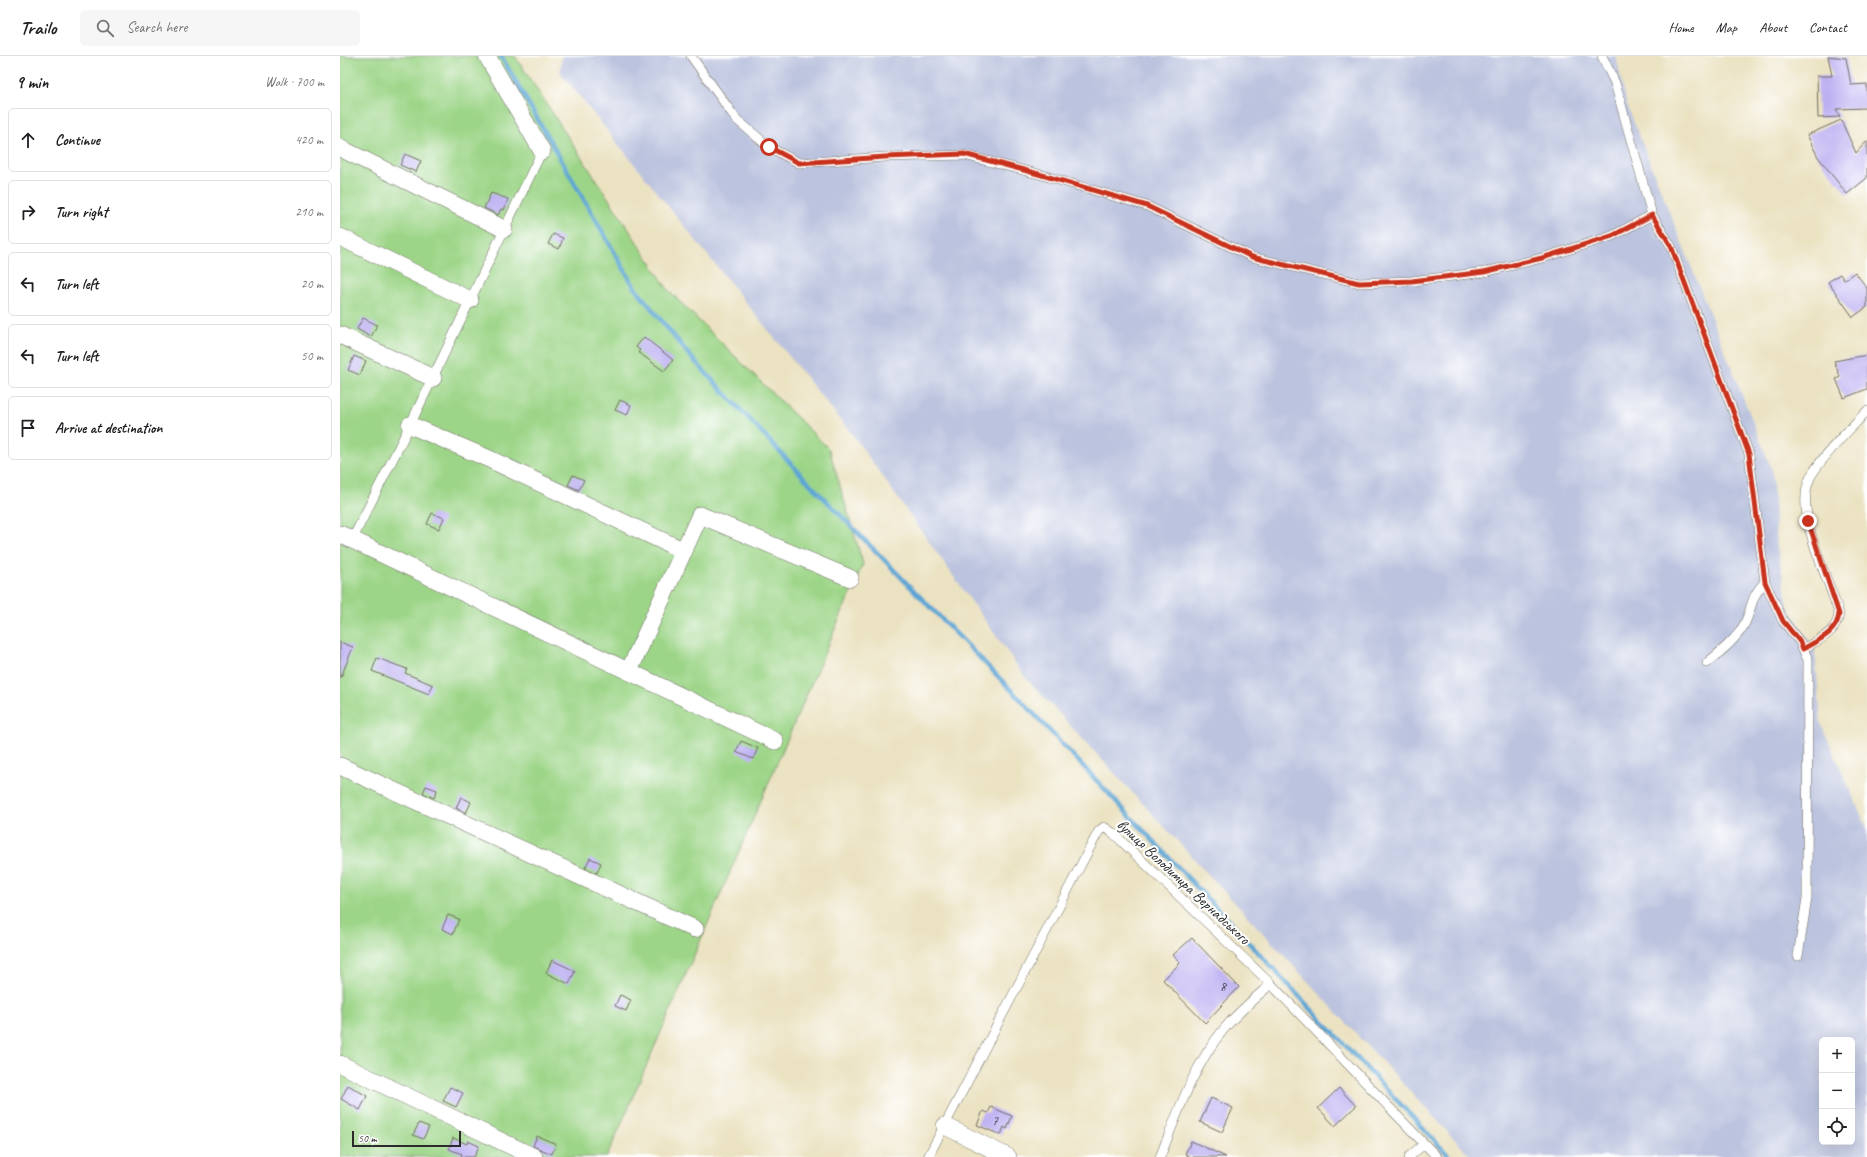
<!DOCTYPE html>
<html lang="en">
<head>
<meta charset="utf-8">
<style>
  :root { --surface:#fff; --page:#f6f6f6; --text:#202124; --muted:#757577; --line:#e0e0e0 }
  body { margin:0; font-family:Caveat,sans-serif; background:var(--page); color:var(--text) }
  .controls { position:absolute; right:12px; bottom:12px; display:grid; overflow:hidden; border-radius:6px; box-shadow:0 4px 16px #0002 }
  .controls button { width:36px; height:36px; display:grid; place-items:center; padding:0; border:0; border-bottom:1px solid var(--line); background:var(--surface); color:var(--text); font:20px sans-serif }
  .scale { position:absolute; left:12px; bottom:10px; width:109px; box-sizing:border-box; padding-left:4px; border:2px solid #2b2b2b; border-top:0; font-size:11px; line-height:14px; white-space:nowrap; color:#2b2b2b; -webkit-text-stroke:3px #fff; paint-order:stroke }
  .stop { position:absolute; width:12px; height:12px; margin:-9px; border:3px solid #c8321e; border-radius:50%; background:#fff }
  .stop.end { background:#c8321e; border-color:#fff; box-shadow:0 1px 4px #0008 }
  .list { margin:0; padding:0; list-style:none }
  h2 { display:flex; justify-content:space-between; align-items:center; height:52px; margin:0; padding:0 16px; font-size:17px }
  h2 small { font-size:13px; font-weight:400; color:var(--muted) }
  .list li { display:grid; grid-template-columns:26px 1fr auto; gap:12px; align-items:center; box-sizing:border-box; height:64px; margin:0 8px 8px; padding:0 8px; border:1px solid var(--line); border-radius:6px }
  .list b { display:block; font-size:15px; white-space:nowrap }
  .list em { font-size:13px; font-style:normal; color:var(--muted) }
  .icon { flex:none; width:22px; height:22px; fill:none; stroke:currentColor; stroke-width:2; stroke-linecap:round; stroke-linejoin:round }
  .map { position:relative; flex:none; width:1527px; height:1101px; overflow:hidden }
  header { display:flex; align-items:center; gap:24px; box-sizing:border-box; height:56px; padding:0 20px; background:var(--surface); border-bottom:1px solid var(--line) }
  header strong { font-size:19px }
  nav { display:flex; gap:22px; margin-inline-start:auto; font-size:14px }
  .search { width:280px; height:36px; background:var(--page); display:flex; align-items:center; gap:10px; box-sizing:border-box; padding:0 14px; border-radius:6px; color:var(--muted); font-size:15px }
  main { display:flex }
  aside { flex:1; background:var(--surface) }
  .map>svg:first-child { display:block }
  .industrial { fill:#bbc3de; fill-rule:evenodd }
  .green { fill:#9dd588; stroke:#64805a }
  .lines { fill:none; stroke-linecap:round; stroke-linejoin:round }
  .stream { stroke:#5ca5d4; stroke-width:4.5 }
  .building { fill:#bdb0f2 }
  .lane-casing { stroke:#6e6b60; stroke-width:10 }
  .street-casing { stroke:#6e6b60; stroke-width:18 }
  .lane { stroke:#fff; stroke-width:9 }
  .street { stroke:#fff; stroke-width:17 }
  .route { stroke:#c8321e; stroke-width:5 }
  .labels { text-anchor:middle; stroke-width:4; stroke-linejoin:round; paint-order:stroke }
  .number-label { font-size:14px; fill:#504c5d }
  .street-label { font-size:16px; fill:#2b2b2b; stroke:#fff }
</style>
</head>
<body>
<header>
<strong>Trailo</strong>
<div class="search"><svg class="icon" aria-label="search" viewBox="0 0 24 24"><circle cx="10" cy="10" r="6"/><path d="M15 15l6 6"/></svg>Search here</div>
<nav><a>Home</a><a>Map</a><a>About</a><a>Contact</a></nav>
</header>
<main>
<aside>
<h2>9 min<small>Walk · 700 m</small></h2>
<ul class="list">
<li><svg class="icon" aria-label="ahead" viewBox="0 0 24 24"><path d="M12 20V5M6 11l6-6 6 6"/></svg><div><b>Continue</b></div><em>420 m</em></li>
<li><svg class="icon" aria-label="right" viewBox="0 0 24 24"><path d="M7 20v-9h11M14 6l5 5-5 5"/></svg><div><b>Turn right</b></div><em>210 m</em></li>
<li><svg class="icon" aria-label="left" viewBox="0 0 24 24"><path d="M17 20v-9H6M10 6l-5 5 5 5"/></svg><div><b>Turn left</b></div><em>20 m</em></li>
<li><svg class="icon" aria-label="left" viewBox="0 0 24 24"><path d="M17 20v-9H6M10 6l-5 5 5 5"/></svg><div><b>Turn left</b></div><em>50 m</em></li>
<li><svg class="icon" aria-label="arrive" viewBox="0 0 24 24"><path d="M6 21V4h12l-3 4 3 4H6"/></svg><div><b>Arrive at destination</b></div></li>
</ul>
</aside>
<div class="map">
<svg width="1527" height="1101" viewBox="0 0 1527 1101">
  <rect width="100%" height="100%" fill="#fff"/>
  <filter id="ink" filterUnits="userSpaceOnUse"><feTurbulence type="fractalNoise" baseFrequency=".025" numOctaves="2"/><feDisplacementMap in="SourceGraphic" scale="8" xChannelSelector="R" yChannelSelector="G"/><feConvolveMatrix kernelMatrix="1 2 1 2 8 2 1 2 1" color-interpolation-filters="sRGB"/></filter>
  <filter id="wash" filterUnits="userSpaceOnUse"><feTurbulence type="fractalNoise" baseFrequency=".012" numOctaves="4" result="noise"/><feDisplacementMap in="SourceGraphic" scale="16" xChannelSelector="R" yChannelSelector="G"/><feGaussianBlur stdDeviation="0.9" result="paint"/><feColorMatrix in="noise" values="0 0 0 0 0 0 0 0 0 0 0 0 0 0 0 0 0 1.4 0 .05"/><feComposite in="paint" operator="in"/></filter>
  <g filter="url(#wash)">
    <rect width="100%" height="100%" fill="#ebe2c1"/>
    <!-- industrial -->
    <path class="industrial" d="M222,0H1276L1287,49L1432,414L1437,491L1448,550L1475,595L1481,668L1527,772V1101H1131L686,622L515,382L220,16ZM1482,984H1512V1086H1482Z"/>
    <!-- green -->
    <polygon class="green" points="0,0 175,0 329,235 489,393 523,508 267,1101 0,1101"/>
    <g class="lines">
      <!-- stream -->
      <polyline class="stream" points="161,0 295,232 350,300 472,430 679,642 1110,1101"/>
    </g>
    <g id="blocks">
      <!-- building -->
      <g class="building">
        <polygon points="1488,0 1506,2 1511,29 1527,28 1527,52 1496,53 1500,61 1478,62 1477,20 1492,20"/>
        <polygon points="1501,64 1516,97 1527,85 1527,122 1507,138 1478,101 1467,79"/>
        <polygon points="65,98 81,105 76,116 60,109"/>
        <polygon points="151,137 168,143 164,154 161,153 158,159 144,152"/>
        <polygon points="213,178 223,182 219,193 208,188"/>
        <polygon points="1515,216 1527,232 1527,251 1513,261 1488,226 1500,218 1504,224"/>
        <polygon points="23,262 37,269 31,281 17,273"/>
        <polygon points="304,281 333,304 324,315 298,296 300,294 296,291"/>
        <polygon points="1527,299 1527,333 1504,342 1496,323 1500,321 1494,305"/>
        <polygon points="14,300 26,305 20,319 8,314"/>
        <polygon points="280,344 291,349 287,359 275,354"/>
        <polygon points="233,419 244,424 239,434 228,429"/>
        <polygon points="92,457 104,462 99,473 87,468"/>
        <polygon points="0,586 13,591 1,621 0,621"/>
        <polygon points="37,602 67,613 65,617 93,629 89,638 32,615"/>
        <polygon points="401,685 418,692 413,703 396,696"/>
        <polygon points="86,730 97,734 94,742 83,737"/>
        <polygon points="121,741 131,746 126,757 116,752"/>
        <polygon points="250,802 261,807 257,817 245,812"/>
        <polygon points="108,859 119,863 113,878 102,873"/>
        <polygon points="852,882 899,931 865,967 823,924 840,907 833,899"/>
        <polygon points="212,904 235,915 229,928 206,917"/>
        <polygon points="280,939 291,944 286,955 275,950"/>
        <polygon points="8,1029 27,1040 20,1054 1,1043"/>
        <polygon points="110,1031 123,1037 116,1051 103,1045"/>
        <polygon points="999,1032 1016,1050 995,1070 978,1052"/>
        <polygon points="871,1042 893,1052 882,1076 860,1066"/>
        <polygon points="651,1051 672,1060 667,1073 664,1071 661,1079 637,1069 643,1055 648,1057"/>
        <polygon points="79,1067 89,1071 83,1083 73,1079"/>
        <polygon points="197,1080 216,1088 212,1098 193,1090"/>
        <polygon points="113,1082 127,1088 128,1085 139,1090 134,1101 121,1101 122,1098 109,1093"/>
        <polygon points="851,1085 886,1101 851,1101 845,1098"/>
      </g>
    </g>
  </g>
  <g filter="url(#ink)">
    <use href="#blocks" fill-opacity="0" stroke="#6e6b60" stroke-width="1"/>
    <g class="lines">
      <defs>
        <g id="lane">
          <polyline points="351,0 396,63 429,91 459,107 545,101 624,99 702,119 807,150 912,201 1019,227 1072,225 1145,216 1202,202 1272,180 1312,159"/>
          <polyline points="1262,0 1275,27 1312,159 1331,190 1409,398 1425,526 1443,565 1460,586 1468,604 1467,842 1458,900"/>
          <polyline points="12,484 70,369 202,95"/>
          <path d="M1463,593C1478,584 1497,577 1499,558C1489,521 1452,456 1471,420C1483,399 1510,373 1527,355"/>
          <path d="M1367,607C1380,596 1397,583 1405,567C1413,550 1410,541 1425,526"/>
          <polyline points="588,1101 755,782 759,775 764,771 773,777 931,928 1097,1101"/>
          <path d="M820,1101C838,1057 853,1010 884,973C898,956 915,942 931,928"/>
          <polyline points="1069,1101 1084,1088"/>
        </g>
        <g id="street">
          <polyline points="147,0 202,95"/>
          <polyline points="0,92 164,173"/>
          <polyline points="0,181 130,244"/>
          <polyline points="0,279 93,322"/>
          <polyline points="70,369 147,402 344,495"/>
          <polyline points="0,478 435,685"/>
          <polyline points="289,615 360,459 510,522"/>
          <polyline points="0,710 355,873"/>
          <polyline points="0,1008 194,1101"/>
          <polyline points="605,1070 668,1101"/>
        </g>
      </defs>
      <!-- lane casing -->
      <use href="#lane" class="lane-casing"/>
      <!-- street casing -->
      <use href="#street" class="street-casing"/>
      <!-- lane -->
      <use href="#lane" class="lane"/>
      <!-- street -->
      <use href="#street" class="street"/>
    </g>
  </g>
  <g class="lines" filter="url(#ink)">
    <!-- route -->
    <path class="route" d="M429,91L459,107L545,101L624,98L702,119L807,150L912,201L1019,227L1072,225L1144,216L1202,202L1272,180L1312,159L1331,190L1409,398L1425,526L1443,565L1460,586L1463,593C1478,584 1497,577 1499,558L1468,465"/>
  </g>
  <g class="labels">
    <!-- number labels -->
    <g class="number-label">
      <text x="883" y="935">8</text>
      <text x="655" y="1069">7</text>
    </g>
    <!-- street labels -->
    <g class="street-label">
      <text transform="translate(844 825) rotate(43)" y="6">вулиця Володимира Вернадського</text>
    </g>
  </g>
</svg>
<div class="controls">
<button>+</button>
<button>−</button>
<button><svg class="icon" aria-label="locate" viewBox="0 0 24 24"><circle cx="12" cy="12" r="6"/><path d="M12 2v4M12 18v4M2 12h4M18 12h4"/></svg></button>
</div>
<div class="scale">50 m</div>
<div class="stop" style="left:429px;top:91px"></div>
<div class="stop end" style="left:1468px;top:465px"></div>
</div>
</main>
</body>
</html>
